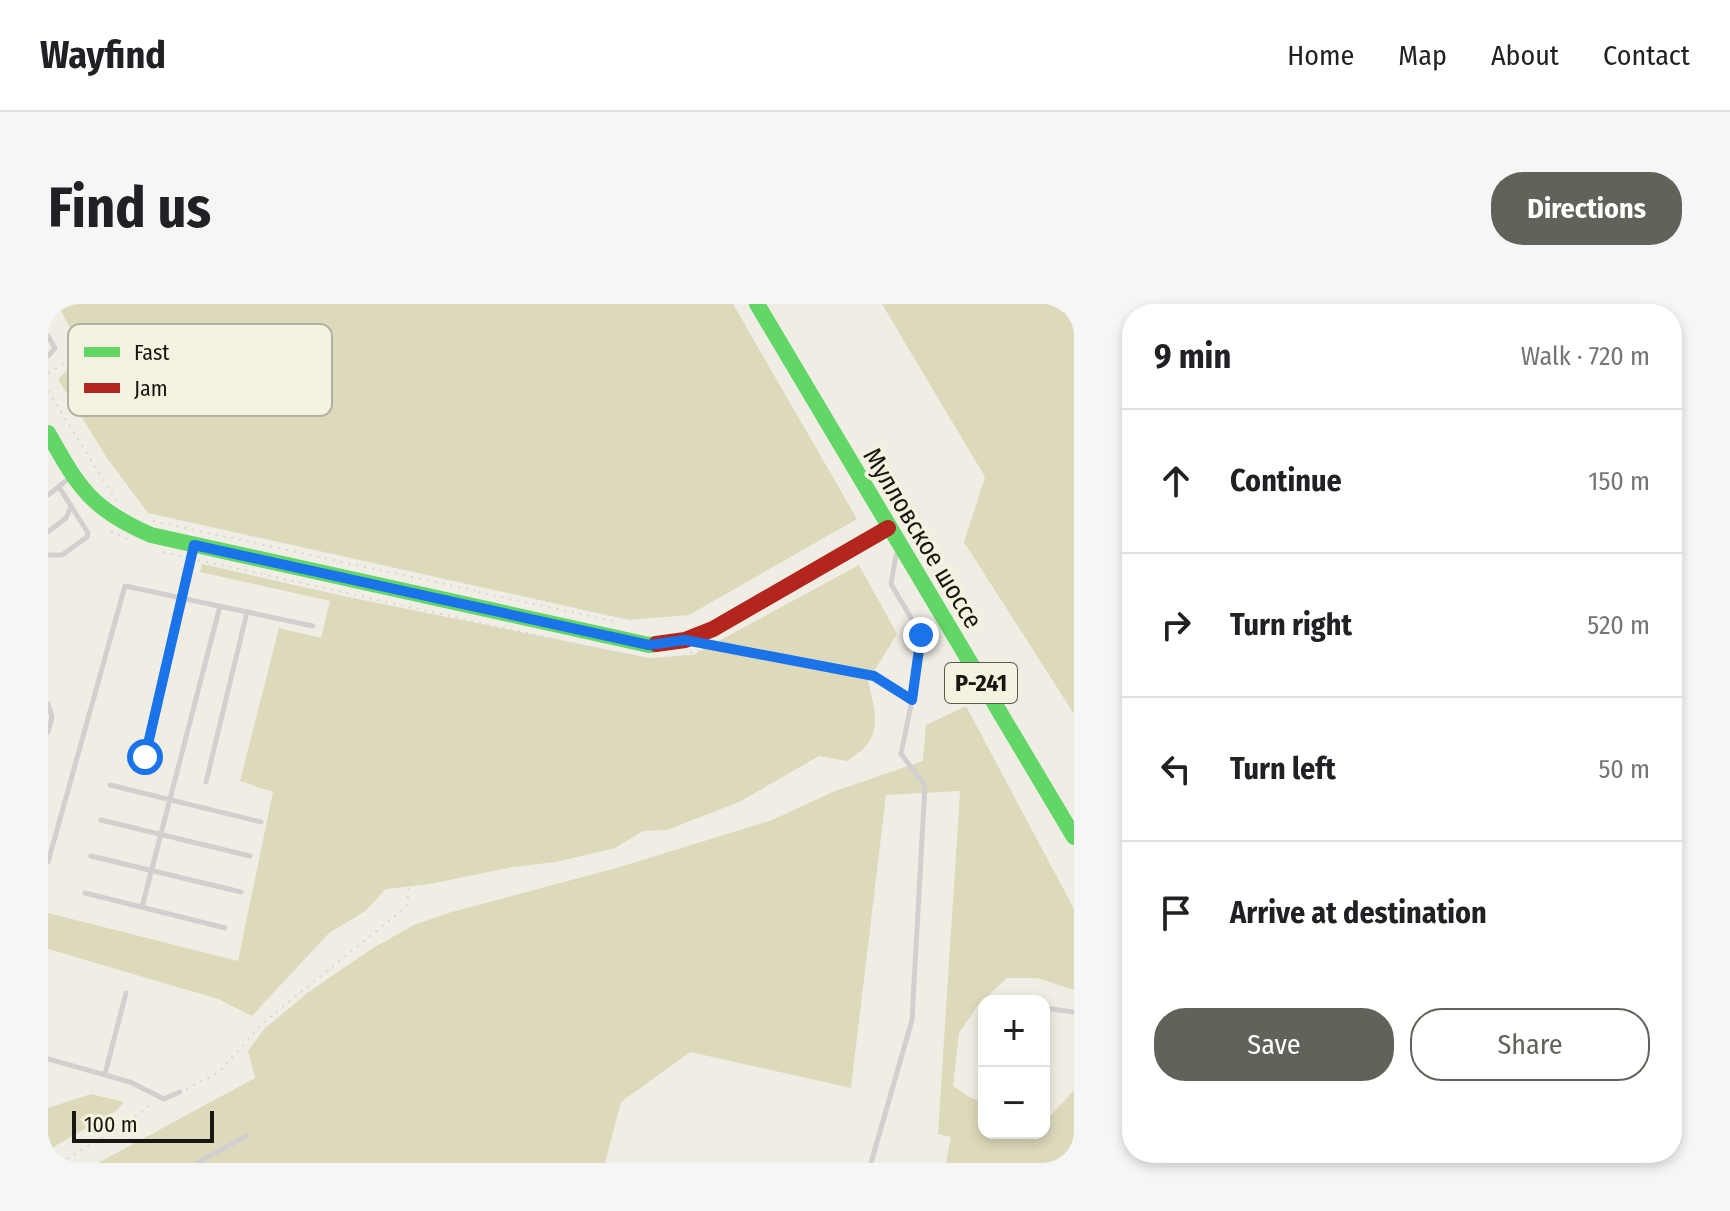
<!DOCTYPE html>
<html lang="en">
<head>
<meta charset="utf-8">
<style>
  :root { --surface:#fff; --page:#f6f6f6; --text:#202124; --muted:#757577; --line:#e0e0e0; --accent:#63625a }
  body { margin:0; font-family:"Fira Sans Condensed",sans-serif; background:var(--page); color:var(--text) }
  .controls { position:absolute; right:24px; bottom:24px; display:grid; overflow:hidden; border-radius:16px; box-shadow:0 4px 12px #0003 }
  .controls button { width:72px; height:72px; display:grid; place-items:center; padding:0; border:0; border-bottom:2px solid var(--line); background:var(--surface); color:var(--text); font:40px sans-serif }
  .scale { position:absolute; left:24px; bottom:20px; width:142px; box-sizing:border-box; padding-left:8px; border:4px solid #171610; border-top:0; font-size:22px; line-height:28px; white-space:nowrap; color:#171610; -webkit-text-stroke:6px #f5f2df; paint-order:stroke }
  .stop { position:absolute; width:24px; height:24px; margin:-18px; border:6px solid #1a73e8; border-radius:50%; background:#fff }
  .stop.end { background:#1a73e8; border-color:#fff; box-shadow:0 2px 8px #0008 }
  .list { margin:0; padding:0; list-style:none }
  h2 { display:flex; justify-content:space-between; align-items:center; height:104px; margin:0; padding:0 32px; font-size:34px }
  h2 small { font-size:26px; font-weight:400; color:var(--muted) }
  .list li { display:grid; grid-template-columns:52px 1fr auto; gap:24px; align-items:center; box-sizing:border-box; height:144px; padding:0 32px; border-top:2px solid var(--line) }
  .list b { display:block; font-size:30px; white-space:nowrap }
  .list em { font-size:26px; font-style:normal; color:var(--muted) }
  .actions { display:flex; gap:16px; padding:24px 32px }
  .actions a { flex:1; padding:18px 0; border:2px solid var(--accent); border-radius:32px; text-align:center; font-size:28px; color:var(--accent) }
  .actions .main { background:var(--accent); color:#fff }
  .icon { flex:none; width:44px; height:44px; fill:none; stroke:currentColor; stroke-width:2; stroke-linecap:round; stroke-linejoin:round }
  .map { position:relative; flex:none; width:1026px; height:859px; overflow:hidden; border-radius:32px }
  header { display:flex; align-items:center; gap:48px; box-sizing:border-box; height:112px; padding:0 40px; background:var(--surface); border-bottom:2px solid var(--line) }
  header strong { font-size:38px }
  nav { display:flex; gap:44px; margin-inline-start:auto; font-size:28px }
  .intro { display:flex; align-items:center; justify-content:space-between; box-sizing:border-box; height:192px; padding:0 48px }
  h1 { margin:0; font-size:56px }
  .button { padding:20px 36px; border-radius:32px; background:var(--accent); color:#fff; font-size:28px; font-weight:700 }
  main { display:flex; gap:48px; padding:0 48px }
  aside { flex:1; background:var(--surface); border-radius:32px; box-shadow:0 4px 12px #0003 }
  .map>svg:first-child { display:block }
  .green { fill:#ddd9bb }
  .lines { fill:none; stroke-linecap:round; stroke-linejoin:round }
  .path { stroke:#d6d6d3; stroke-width:2; stroke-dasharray:2 6; stroke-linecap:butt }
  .lane { stroke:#d1d0ce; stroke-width:5 }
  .fast { stroke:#63d668; stroke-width:16 }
  .jam { stroke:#b3261e; stroke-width:16 }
  .route { stroke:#1a73e8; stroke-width:10 }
  .labels { text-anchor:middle; stroke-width:7; stroke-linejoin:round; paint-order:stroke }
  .shield { fill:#f5f2df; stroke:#5a584e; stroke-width:2 }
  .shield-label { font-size:24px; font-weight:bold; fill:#171610 }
  .street-label { font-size:26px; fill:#171610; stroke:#f5f2df }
  .key { fill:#f5f2df; stroke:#b2b0a1; stroke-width:2 }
  .key-label { font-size:22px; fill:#171610 }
</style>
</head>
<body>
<header>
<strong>Wayfind</strong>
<nav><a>Home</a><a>Map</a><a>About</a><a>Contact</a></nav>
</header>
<div class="intro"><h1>Find us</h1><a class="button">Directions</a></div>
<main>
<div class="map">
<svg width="1026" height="859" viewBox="0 0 1026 859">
  <rect width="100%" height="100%" fill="#f0eee4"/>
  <!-- green -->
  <g class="green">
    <polygon points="9,0 685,0 809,215 641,311 581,316 100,209 59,154 10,75 37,51"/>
    <polygon points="834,0 1026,0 1026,410 916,238 937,173"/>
    <path d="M154,260L295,292L601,354L645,351L811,261L849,330L820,377C829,414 836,434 799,457L771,452L691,498L619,526L595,527L567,544L508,558L464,563L382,580L338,585L316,608L281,629L204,712L170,695L0,645V609L190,657L225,488L192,477L231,324L273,334L282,297L152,268Z"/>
    <polygon points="918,402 1026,605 1026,686 989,674 959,674 930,701 911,729 905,782 923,794 936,798 936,829 996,829 996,819 1026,786 1026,859 898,859 903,833 890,830 912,487 838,491 803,784 642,748 573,798 557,859 50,859 207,774 200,747 216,725 262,687 325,644 366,621 400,609 572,563 724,516 787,487 875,457 878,421"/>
    <polygon points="43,790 76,798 68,807 0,846 0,804"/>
  </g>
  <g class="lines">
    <!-- path -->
    <g class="path">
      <polyline points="0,69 30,51 84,0"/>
      <polyline points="0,87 71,201"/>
      <polyline points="105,217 429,287 428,290"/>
      <polyline points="63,227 83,237"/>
      <polyline points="115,248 136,253"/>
      <polyline points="150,256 600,356 621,355 652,347"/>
      <polyline points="430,288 565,317"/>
      <polyline points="138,785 171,768 216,718 358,603 382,475 424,316"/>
      <polyline points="12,859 79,819 105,799"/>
    </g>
    <!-- lane -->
    <g class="lane">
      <polyline points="0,32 7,44 0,52"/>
      <polyline points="0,191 23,173"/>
      <polyline points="0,228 18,214 23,203"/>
      <polyline points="0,251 14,251 39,233 40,229 11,183"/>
      <polyline points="848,251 843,280 873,331 864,396"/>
      <polyline points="646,338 826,372 864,396 853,450 877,481 864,716 823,859"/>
      <polyline points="0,400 4,413 0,428"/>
      <polyline points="97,453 146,242"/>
      <polyline points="158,478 199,308"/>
      <polyline points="62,481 213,518"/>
      <polyline points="53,516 202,552"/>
      <polyline points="43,552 193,588"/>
      <polyline points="0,558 77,282 265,322"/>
      <polyline points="37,589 177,624"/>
      <polyline points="94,603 172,302"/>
      <polyline points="996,704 1026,708"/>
      <polyline points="0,755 82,778 116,795 132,788"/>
      <polyline points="57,770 78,689"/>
      <polyline points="148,859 199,832"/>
    </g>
    <!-- fast -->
    <g class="fast">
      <polyline points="709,0 1026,533"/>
      <path d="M0,129C31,184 43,205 103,231L601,341L608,340"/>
    </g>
    <!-- jam -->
    <polyline class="jam" points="608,340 637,336 665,325 840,224"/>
  </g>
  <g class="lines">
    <!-- route -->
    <polyline class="route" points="97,453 146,241 601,341 637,336 826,372 864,396 873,331"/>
  </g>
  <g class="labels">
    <!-- shield labels -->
    <rect class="shield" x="897" y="359" width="72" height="40" rx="6"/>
    <g class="shield-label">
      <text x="933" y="387">Р-241</text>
    </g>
    <!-- street labels -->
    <g class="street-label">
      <text transform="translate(875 234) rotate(59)" y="9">Мулловское шоссе</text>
    </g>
  </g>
  <!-- legend -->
  <rect x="20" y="20" width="264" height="92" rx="12" class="key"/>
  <rect x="36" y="43" width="36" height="10" fill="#63d668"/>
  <rect x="36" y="79" width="36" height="10" fill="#b3261e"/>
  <g class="key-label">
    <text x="86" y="56">Fast</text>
    <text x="86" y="92">Jam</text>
  </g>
</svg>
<div class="controls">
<button>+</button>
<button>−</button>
</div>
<div class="scale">100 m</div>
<div class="stop" style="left:97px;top:453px"></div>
<div class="stop end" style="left:873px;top:331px"></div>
</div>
<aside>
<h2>9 min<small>Walk · 720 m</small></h2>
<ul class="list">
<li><svg class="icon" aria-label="ahead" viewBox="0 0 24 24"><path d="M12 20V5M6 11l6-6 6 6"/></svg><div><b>Continue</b></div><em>150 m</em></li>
<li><svg class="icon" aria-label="right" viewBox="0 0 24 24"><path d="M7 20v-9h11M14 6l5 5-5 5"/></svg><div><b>Turn right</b></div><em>520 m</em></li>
<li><svg class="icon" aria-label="left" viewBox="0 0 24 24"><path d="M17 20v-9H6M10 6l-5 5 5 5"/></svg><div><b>Turn left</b></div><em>50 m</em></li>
<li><svg class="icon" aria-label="arrive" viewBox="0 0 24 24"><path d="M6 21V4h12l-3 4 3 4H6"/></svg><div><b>Arrive at destination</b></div></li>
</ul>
<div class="actions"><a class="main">Save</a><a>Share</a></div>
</aside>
</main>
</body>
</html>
